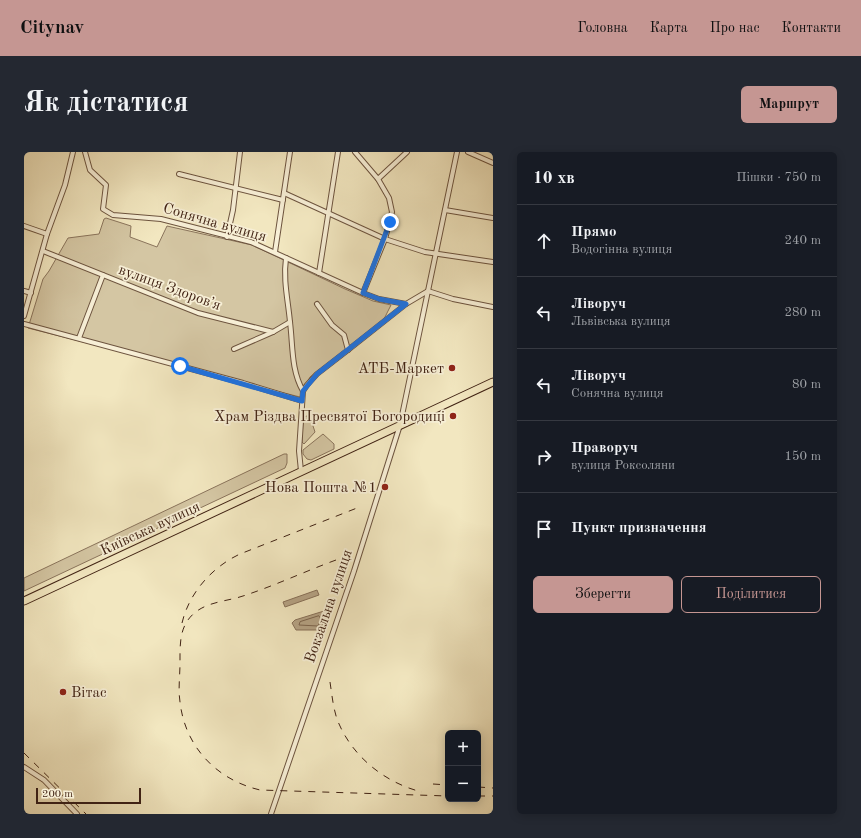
<!DOCTYPE html>
<html lang="uk">
<head>
<meta charset="utf-8">
<style>
  :root { --surface:#171b24; --page:#242831; --text:#f1f3f6; --muted:#9ea1a6; --line:#363941; --accent:#c59692 }
  body { margin:0; font-family:"Old Standard TT",serif; background:var(--page); color:var(--text) }
  .controls { position:absolute; right:12px; bottom:12px; display:grid; overflow:hidden; border-radius:6px; box-shadow:0 2px 10px #0003 }
  .controls button { width:36px; height:36px; display:grid; place-items:center; padding:0; border:0; border-bottom:1px solid var(--line); background:var(--surface); color:var(--text); font:20px sans-serif }
  .scale { position:absolute; left:12px; bottom:10px; width:105px; box-sizing:border-box; padding-left:4px; border:2px solid #412314; border-top:0; font-size:11px; line-height:14px; white-space:nowrap; color:#412314; -webkit-text-stroke:3px #f7efd6; paint-order:stroke }
  .stop { position:absolute; width:12px; height:12px; margin:-9px; border:3px solid #1a73e8; border-radius:50%; background:#fff }
  .stop.end { background:#1a73e8; border-color:#fff; box-shadow:0 1px 4px #0008 }
  .list { margin:0; padding:0; list-style:none }
  h2 { display:flex; justify-content:space-between; align-items:center; height:52px; margin:0; padding:0 16px; font-size:17px }
  h2 small { font-size:13px; font-weight:400; color:var(--muted) }
  .list li { display:grid; grid-template-columns:26px 1fr auto; gap:12px; align-items:center; box-sizing:border-box; height:72px; padding:0 16px; border-top:1px solid var(--line) }
  .list b { display:block; font-size:15px; white-space:nowrap }
  .list p { margin:0; font-size:13px; white-space:nowrap; color:var(--muted) }
  .list em { font-size:13px; font-style:normal; color:var(--muted) }
  .actions { display:flex; gap:8px; padding:12px 16px }
  .actions a { flex:1; padding:9px 0; border:1px solid var(--accent); border-radius:6px; text-align:center; font-size:14px; color:var(--accent) }
  .actions .main { background:var(--accent); color:#111 }
  .icon { flex:none; width:22px; height:22px; fill:none; stroke:currentColor; stroke-width:2; stroke-linecap:round; stroke-linejoin:round }
  .map { position:relative; flex:none; width:469px; height:662px; overflow:hidden; border-radius:6px }
  header { display:flex; align-items:center; gap:24px; box-sizing:border-box; height:56px; padding:0 20px; background:var(--accent); color:#111 }
  header strong { font-size:19px }
  nav { display:flex; gap:22px; margin-inline-start:auto; font-size:14px }
  .intro { display:flex; align-items:center; justify-content:space-between; box-sizing:border-box; height:96px; padding:0 24px }
  h1 { margin:0; font-size:28px }
  .button { padding:10px 18px; border-radius:6px; background:var(--accent); color:#111; font-size:14px; font-weight:700 }
  main { display:flex; gap:24px; padding:0 24px }
  aside { flex:1; background:var(--surface); border-radius:6px; box-shadow:0 2px 10px #0003 }
  .map>svg:first-child { display:block }
  .green { fill:#d4c6a3; stroke:#8a745c }
  .water { fill:#b6a486; stroke:#877058 }
  .lines { fill:none; stroke-linecap:round; stroke-linejoin:round }
  .shore { stroke:#7c644d; stroke-width:1 }
  .minor-casing { stroke:#6d543f; stroke-width:6 }
  .trunk-casing { stroke:#412314; stroke-width:9 }
  .minor { stroke:#f7efd6; stroke-width:4 }
  .trunk { stroke:#f2e7c0; stroke-width:7 }
  .rail { stroke:#412314; stroke-width:1; stroke-dasharray:7 7; stroke-linecap:butt }
  .route { stroke:#1a73e8; stroke-width:5 }
  .poi-dot { fill:#8f2418; stroke:#f7efd6; stroke-width:1.5 }
  .labels { text-anchor:middle; stroke-width:3.5; stroke-linejoin:round; paint-order:stroke }
  .street-label { font-size:15px; fill:#412314; stroke:#f7efd6 }
  .poi-label { font-size:15px; fill:#412314; stroke:#f7efd6; text-anchor:end }
</style>
</head>
<body>
<header>
<strong>Citynav</strong>
<nav><a>Головна</a><a>Карта</a><a>Про нас</a><a>Контакти</a></nav>
</header>
<div class="intro"><h1>Як дістатися</h1><a class="button">Маршрут</a></div>
<main>
<div class="map">
<svg width="469" height="662" viewBox="0 0 469 662">
  <rect width="100%" height="100%" fill="#f2e7c0"/>
  <filter id="stains"><feTurbulence type="fractalNoise" baseFrequency=".005" numOctaves="4"/><feColorMatrix values="0 0 0 0 .2 0 0 0 0 .09 0 0 0 0 .02 0 0 0 .5 -.17"/></filter>
  <radialGradient id="worn" r=".72"><stop offset=".6" stop-color="#630" stop-opacity="0"/><stop offset="1" stop-color="#630" stop-opacity=".3"/></radialGradient>
  <!-- green -->
  <g class="green">
    <polygon points="82,66 107,74 106,85 133,95 143,74 228,93 321,137 349,149 367,153 360,167 286,225 276,245 4,176 19,127 25,119 44,86 75,82 80,67"/>
    <polygon points="282,264 286,265 291,280 280,292 278,290 279,267"/>
    <polygon points="299,282 310,292 310,297 287,308 283,307 279,302 279,298"/>
    <polygon points="260,302 263,302 263,311 261,316 0,439 0,426"/>
  </g>
  <!-- water -->
  <g class="water">
    <polygon points="293,438 295,443 261,455 259,450"/>
    <polygon points="300,459 303,463 296,478 272,478 268,471 271,468"/>
  </g>
  <g class="lines">
    <!-- shore -->
    <polygon class="shore" points="295,464 297,467 294,474 275,473 276,470"/>
    <defs>
      <g id="minor">
        <polyline points="61,0 66,18 82,33 79,57 89,63 137,67 227,90 339,141 355,147 382,152"/>
        <polyline points="331,0 354,27 365,46 368,60 361,87 339,141"/>
        <polyline points="444,0 469,11"/>
        <polyline points="155,22 259,48"/>
        <polyline points="354,27 383,0"/>
        <polyline points="260,41 361,87 401,100 469,110"/>
        <polyline points="421,58 469,66"/>
        <polyline points="0,74 23,82"/>
        <polyline points="203,85 209,58 216,0"/>
        <polyline points="19,99 174,161 249,180 266,170"/>
        <polyline points="251,100 266,0"/>
        <path d="M262,106C259,128 264,148 266,170C269,194 267,218 279,239"/>
        <polyline points="295,121 314,0"/>
        <polyline points="0,139 7,141"/>
        <polyline points="293,152 308,173 320,183 324,198"/>
        <polyline points="0,164 23,82 41,33 49,0"/>
        <polyline points="0,172 219,231 278,249"/>
        <polyline points="55,186 79,123"/>
        <polyline points="210,197 249,180"/>
        <polyline points="277,319 275,299 279,239 283,233 293,222 324,198 382,152 404,139 429,147 469,155"/>
        <polyline points="0,615 20,628 53,662"/>
        <polyline points="247,662 330,419 376,273 433,0"/>
      </g>
      <polyline id="trunk" points="0,449 469,230"/>
    </defs>
    <!-- minor casing -->
    <use href="#minor" class="minor-casing"/>
    <!-- trunk casing -->
    <use href="#trunk" class="trunk-casing"/>
    <!-- minor -->
    <use href="#minor" class="minor"/>
    <!-- trunk -->
    <use href="#trunk" class="trunk"/>
    <!-- rail -->
    <g class="rail">
      <path d="M312,408C282,419 252,433 222,443C206,449 187,449 173,459C155,472 156,491 156,511C156,524 154,537 156,550C161,595 193,628 236,638L424,644"/>
      <path d="M158,471C165,441 188,415 216,402L333,356"/>
      <path d="M306,530C308,543 309,555 313,567C327,604 361,631 398,640"/>
      <polyline points="0,601 62,662"/>
      <polyline points="409,632 424,633"/>
      <polyline points="454,635 469,636"/>
      <polyline points="454,644 469,644"/>
    </g>
  </g>
  <g class="lines">
    <!-- route -->
    <polyline class="route" points="156,214 278,249 279,239 293,222 382,152 355,147 339,141 366,70"/>
  </g>
  <!-- markers -->
  <g class="poi-dot">
    <circle cx="428" cy="216" r="4"/>
    <circle cx="429" cy="264" r="4"/>
    <circle cx="361" cy="335" r="4"/>
    <circle cx="39" cy="540" r="4"/>
  </g>
  <g class="labels">
    <!-- street labels -->
    <g class="street-label">
      <text transform="translate(191 70) rotate(16)" y="5">Сонячна вулиця</text>
      <text transform="translate(146 135) rotate(20)" y="5">вулиця Здоровʼя</text>
      <text transform="translate(126 376) rotate(-25)" y="5">Київська вулиця</text>
      <text transform="translate(304 454) rotate(-71)" y="5">Вокзальна вулиця</text>
    </g>
    <!-- poi labels -->
    <g class="poi-label">
      <text x="420" y="221">АТБ-Маркет</text>
      <text x="421" y="269">Храм Різдва Пресвятої Богородиці</text>
      <text x="353" y="340">Нова Пошта №1</text>
      <text x="47" y="545" text-anchor="start">Вітас</text>
    </g>
  </g>
  <rect width="100%" height="100%" filter="url(#stains)"/>
  <rect width="100%" height="100%" fill="url(#worn)"/>
</svg>
<div class="controls">
<button>+</button>
<button>−</button>
</div>
<div class="scale">200 m</div>
<div class="stop" style="left:156px;top:214px"></div>
<div class="stop end" style="left:366px;top:70px"></div>
</div>
<aside>
<h2>10 хв<small>Пішки · 750 m</small></h2>
<ul class="list">
<li><svg class="icon" aria-label="ahead" viewBox="0 0 24 24"><path d="M12 20V5M6 11l6-6 6 6"/></svg><div><b>Прямо</b><p>Водогінна вулиця</p></div><em>240 m</em></li>
<li><svg class="icon" aria-label="left" viewBox="0 0 24 24"><path d="M17 20v-9H6M10 6l-5 5 5 5"/></svg><div><b>Ліворуч</b><p>Львівська вулиця</p></div><em>280 m</em></li>
<li><svg class="icon" aria-label="left" viewBox="0 0 24 24"><path d="M17 20v-9H6M10 6l-5 5 5 5"/></svg><div><b>Ліворуч</b><p>Сонячна вулиця</p></div><em>80 m</em></li>
<li><svg class="icon" aria-label="right" viewBox="0 0 24 24"><path d="M7 20v-9h11M14 6l5 5-5 5"/></svg><div><b>Праворуч</b><p>вулиця Роксоляни</p></div><em>150 m</em></li>
<li><svg class="icon" aria-label="arrive" viewBox="0 0 24 24"><path d="M6 21V4h12l-3 4 3 4H6"/></svg><div><b>Пункт призначення</b></div></li>
</ul>
<div class="actions"><a class="main">Зберегти</a><a>Поділитися</a></div>
</aside>
</main>
</body>
</html>
